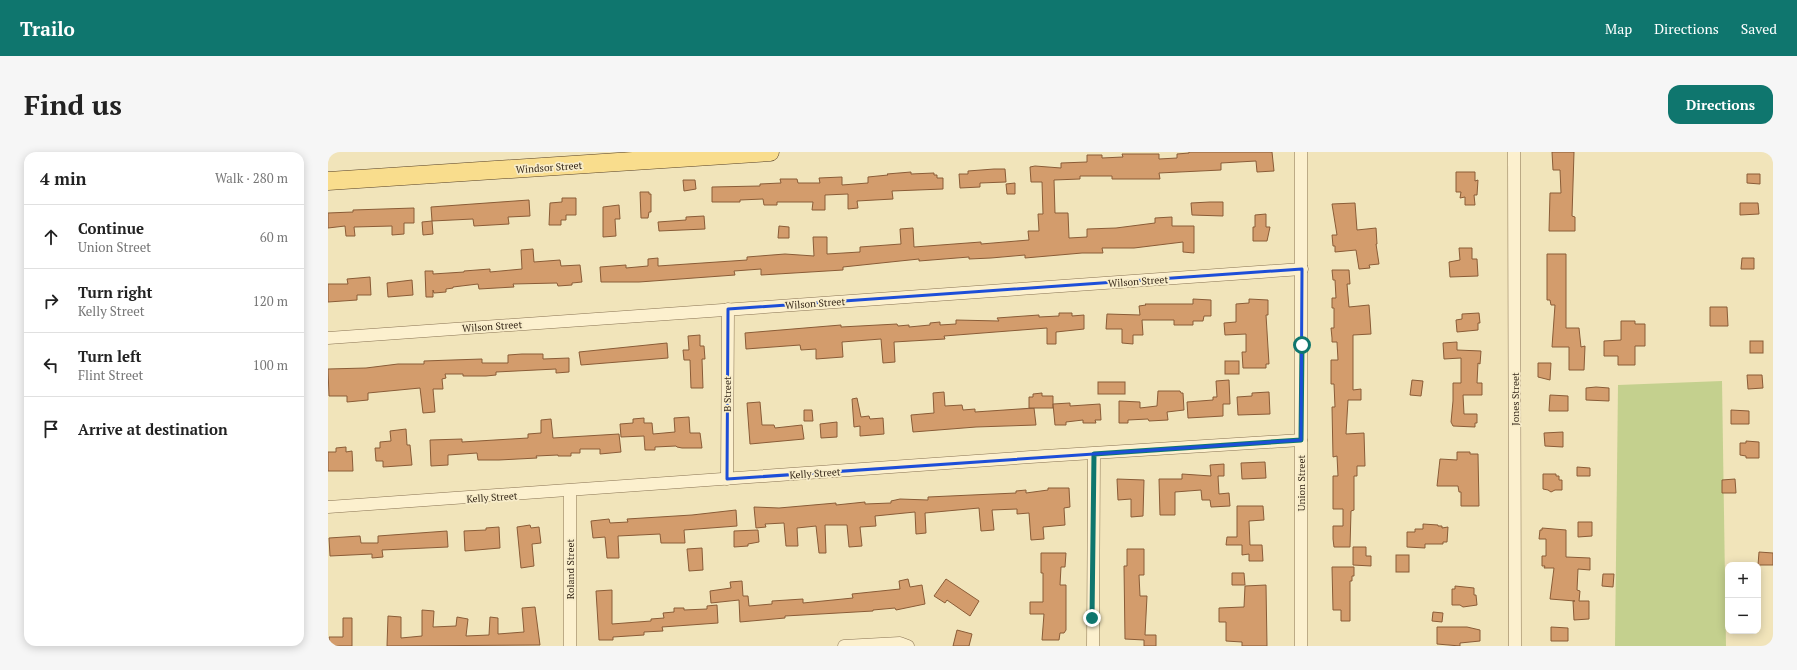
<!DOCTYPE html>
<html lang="en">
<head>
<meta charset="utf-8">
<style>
  :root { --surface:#fff; --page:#f6f6f6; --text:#222; --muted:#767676; --line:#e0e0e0; --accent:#0f766e }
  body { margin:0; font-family:"PT Serif",serif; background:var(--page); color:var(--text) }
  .controls { position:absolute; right:12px; bottom:12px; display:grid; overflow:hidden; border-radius:8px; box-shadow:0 2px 10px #0003 }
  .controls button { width:36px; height:36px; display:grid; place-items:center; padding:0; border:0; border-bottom:1px solid var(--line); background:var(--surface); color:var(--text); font:20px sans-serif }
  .stop { position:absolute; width:12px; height:12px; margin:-9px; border:3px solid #0f766e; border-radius:50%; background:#fff }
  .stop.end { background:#0f766e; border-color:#fff; box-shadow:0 1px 4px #0008 }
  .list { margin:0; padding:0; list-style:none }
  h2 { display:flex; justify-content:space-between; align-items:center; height:52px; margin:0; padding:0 16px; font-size:17px }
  h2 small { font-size:13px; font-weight:400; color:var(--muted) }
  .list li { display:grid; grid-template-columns:26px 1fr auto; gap:12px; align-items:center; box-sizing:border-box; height:64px; padding:0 16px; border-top:1px solid var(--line) }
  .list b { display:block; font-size:15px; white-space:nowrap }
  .list p { margin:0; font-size:13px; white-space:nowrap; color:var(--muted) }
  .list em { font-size:13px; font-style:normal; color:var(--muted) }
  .icon { flex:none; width:22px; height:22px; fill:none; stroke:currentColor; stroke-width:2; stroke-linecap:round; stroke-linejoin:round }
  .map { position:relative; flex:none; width:1445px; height:494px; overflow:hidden; border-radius:12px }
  header { display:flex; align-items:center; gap:24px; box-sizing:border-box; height:56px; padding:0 20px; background:var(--accent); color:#fff }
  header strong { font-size:19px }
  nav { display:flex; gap:22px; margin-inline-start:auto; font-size:14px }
  .intro { display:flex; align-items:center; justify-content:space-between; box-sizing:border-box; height:96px; padding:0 24px }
  h1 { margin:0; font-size:28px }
  .button { padding:10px 18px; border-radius:12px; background:var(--accent); color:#fff; font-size:14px; font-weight:700 }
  main { display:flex; gap:24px; padding:0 24px }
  aside { flex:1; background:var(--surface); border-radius:12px; box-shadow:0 2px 10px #0003 }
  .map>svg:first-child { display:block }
  .green { fill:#c4d08e }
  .building { fill:#d39c6c; stroke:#8a5c37 }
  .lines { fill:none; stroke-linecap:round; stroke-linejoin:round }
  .minor-casing { stroke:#897353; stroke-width:13 }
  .primary-casing { stroke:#564028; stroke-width:19 }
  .minor { stroke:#fcf0ce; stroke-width:12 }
  .primary { stroke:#f9dd8d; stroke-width:18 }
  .route { stroke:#0f766e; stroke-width:5 }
  .marked { fill:none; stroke:#1d4ed8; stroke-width:3; stroke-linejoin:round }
  .labels { text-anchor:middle; stroke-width:3.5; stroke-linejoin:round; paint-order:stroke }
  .street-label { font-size:10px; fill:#37291a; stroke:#f8edca }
</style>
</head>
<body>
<header>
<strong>Trailo</strong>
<nav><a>Map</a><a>Directions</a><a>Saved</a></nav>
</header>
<div class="intro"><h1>Find us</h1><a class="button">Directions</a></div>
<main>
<aside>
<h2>4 min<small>Walk · 280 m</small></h2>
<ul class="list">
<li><svg class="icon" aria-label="ahead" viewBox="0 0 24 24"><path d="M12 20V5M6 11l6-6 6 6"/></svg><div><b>Continue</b><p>Union Street</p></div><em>60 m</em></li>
<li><svg class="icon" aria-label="right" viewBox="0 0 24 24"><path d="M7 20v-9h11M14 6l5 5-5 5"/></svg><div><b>Turn right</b><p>Kelly Street</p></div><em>120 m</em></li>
<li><svg class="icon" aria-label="left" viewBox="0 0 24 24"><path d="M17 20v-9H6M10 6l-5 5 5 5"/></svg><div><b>Turn left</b><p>Flint Street</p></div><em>100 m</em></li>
<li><svg class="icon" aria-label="arrive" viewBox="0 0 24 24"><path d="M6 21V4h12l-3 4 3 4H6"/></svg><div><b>Arrive at destination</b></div></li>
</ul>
</aside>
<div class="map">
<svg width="1445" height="494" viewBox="0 0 1445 494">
  <rect width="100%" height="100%" fill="#f1e4ba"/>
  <!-- green -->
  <polygon class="green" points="1394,229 1398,494 1287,494 1290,233"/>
  <!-- building -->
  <g class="building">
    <polygon points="861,0 944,0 946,19 929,20 928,9 893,11 893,18 831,21 832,27 784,27 784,24 752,24 752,27 726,28 727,61 740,61 741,86 759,85 759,77 788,76 827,71 827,66 844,65 844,74 866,74 866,101 855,100 855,90 806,96 774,96 775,101 754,101 697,106 697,103 663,106 641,107 641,105 591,109 591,107 515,115 515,118 433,123 433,117 406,119 407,123 311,130 273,130 272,115 298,113 298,116 320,114 320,107 330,106 330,114 419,108 419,105 457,102 486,104 485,85 499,85 499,102 532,100 532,95 573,92 572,77 585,76 586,95 653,90 653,92 701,88 700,79 711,79 710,62 715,62 714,30 703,30 702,15 707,14 733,16 733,11 759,10 759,3 774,3 774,6 795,5 794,2 831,2 831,7 849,6 849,2 861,1"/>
    <polygon points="1224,0 1246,0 1244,64 1247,65 1247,79 1221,79 1222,41 1233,41 1232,18 1225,18"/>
    <polygon points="666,17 677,17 678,30 652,31 652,35 632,36 631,22 640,22 640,19"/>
    <polygon points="583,20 583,22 606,21 606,23 609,23 609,26 615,26 615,37 564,39 565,47 529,49 530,56 520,57 520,42 497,43 497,58 484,58 485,50 449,50 449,53 436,53 435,47 412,48 412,50 384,50 384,35 432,34 432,32 453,31 452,27 469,27 470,31 492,31 491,26 514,25 514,33 540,31 540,25 560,23 559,22"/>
    <polygon points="1128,20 1147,20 1147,29 1150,28 1149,43 1146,43 1147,53 1137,53 1137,45 1132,46 1133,40 1128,40"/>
    <polygon points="1419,22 1432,22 1432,32 1419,31"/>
    <polygon points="355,28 367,28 368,37 356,39"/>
    <polygon points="687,31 687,42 679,42 678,32"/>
    <polygon points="312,40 321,40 321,42 323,42 323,60 321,60 320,66 313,66"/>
    <polygon points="234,46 248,46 248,63 238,63 238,68 233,68 233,73 221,73 222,51 234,50"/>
    <polygon points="201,48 202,64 180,65 181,72 146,74 145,67 104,69 103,55"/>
    <polygon points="882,50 895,50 895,64 864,63 863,51"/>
    <polygon points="1027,51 1029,78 1048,76 1049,92 1048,92 1051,112 1041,113 1042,116 1031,117 1028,98 1007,100 1007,94 1005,94 1004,83 1009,83 1004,52"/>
    <polygon points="1412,51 1430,51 1431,62 1412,63"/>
    <polygon points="291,53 292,67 287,67 288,84 275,85 275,55"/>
    <polygon points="86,56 86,71 76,71 76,82 64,83 64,74 26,75 27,84 18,84 17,74 0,76 0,61 25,60 25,58"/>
    <polygon points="938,62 938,75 942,75 939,89 925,89 925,75 927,75 927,63"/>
    <polygon points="376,64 377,77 331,79 330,70 358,68 358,65"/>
    <polygon points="104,69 105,82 95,83 94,70"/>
    <polygon points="451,74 461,75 461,86 450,86"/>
    <polygon points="1131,96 1144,96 1144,107 1149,107 1150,124 1122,125 1121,110 1132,108"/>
    <polygon points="205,97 206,110 232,108 233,114 252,113 254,130 244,131 244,133 230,134 229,131 185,132 186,135 151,137 150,132 125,135 125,136 118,137 118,140 106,141 105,138 105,145 98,145 97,119 105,119 105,122 136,120 136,119 162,117 162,120 194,117 193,98"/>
    <polygon points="1219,102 1238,102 1238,176 1251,176 1253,195 1257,194 1256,218 1241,218 1241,195 1224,195 1227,153 1223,153 1222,148 1219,148"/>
    <polygon points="1414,106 1426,106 1426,117 1413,117"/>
    <polygon points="1004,118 1021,118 1022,132 1019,132 1021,155 1041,153 1042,166 1043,182 1025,183 1025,238 1033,237 1033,248 1020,248 1018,282 1036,281 1037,314 1029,314 1029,324 1026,324 1026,358 1023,359 1022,395 1006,395 1005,387 1005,374 1015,374 1015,357 1005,357 1005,324 1010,324 1009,304 1005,305 1004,255 1007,255 1006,232 1003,232 1003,208 1010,208 1009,190 1004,190 1004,186 1003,176 1006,176 1006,156 1004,156 1004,146 1008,146 1007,128 1005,128"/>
    <polygon points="42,125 43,143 29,143 29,148 0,150 0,132 20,132 19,127"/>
    <polygon points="84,128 85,143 60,145 59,131"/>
    <polygon points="865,147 883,148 883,164 876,164 875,169 865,169 865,173 846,173 846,168 814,168 815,183 805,183 805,192 794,191 794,177 778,177 779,162 812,163 811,154 818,153 817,152 865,152"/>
    <polygon points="921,147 940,148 940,163 938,163 941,212 938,212 938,216 915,216 914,200 918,200 918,182 897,183 896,171 908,170 908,152 921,151"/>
    <polygon points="1382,155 1399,155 1400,174 1382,174"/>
    <polygon points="731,161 744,161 744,164 756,163 756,177 728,180 728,192 719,192 719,176 616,184 617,187 566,190 567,210 555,211 553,187 514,190 515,205 488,207 488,197 473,198 472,193 418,197 417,181 513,173 513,175 569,172 570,174 581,173 581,175 602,173 602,171 612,170 612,173 628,172 628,168 671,169 669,166 711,163 711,165 731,164"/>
    <polygon points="1151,161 1152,171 1150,171 1150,178 1129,180 1128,168 1134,167 1134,162"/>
    <polygon points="1293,169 1307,169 1307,172 1317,172 1317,194 1307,194 1307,213 1290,213 1290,204 1276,204 1276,189 1293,188"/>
    <polygon points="372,183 372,194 376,194 377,207 374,207 375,236 363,236 362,208 356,208 355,198 361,198 360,184"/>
    <rect x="1422" y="189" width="13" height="12"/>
    <polygon points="1129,190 1129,198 1153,199 1152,212 1150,211 1149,231 1154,231 1154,243 1135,243 1136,262 1149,262 1149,271 1147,271 1147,275 1125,274 1123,270 1125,249 1125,231 1133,231 1133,206 1116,207 1115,191"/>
    <polygon points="339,191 340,206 253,213 251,200"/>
    <polygon points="194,202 215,202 215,207 241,206 241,220 228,221 228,217 168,220 168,223 158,224 135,224 135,222 117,222 118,226 114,227 115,237 105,237 107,260 95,261 92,236 40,241 40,248 19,250 19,244 1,244 0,217 38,216 70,212 96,212 96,209 124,208 154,207 154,211 180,211 180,203"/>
    <rect x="897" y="209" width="14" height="13"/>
    <polygon points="1210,211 1223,211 1222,228 1210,225"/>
    <polygon points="1419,223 1434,223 1435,236 1420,237"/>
    <polygon points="901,228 902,252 895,252 895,264 860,266 859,250 885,248 885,245 889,245 888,229"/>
    <polygon points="1084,228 1095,229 1093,244 1082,243"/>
    <rect x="770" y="230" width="27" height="12"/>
    <polygon points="1268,235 1281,236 1281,249 1258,248 1258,236"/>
    <polygon points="830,239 852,239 853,241 855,241 856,258 839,260 840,268 821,269 820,267 800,268 800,271 791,271 791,249 812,250 812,256 829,254"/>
    <polygon points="616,240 617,254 634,253 635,258 647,257 647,260 706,256 708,273 648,275 585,280 583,263 606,261 605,241"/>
    <polygon points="941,240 942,262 910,263 909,245 924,244 924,241"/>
    <polygon points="714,241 714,244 725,244 725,256 701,256 701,245 705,245 705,242"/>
    <polygon points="1222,243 1240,244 1240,259 1221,259"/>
    <polygon points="529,246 533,265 541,264 542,267 555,266 556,282 532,284 532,274 526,275 524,247"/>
    <polygon points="432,250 434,273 446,273 447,276 474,273 476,287 422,292 419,251"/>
    <polygon points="742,251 742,254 772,252 773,268 767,268 768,271 755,271 755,268 738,270 738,273 727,273 725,252"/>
    <polygon points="476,258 484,258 485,269 476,269"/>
    <polygon points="1403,258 1421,259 1421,272 1403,272"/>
    <polygon points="361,265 362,281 372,281 374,296 354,296 349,295 348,294 327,295 327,298 317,298 316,284 293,285 292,272 305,271 305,267 316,266 316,271 324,271 325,282 347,280 346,266"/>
    <polygon points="223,267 225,286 291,282 293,300 272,302 272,297 252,297 252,301 243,301 243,304 230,304 230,303 208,304 209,306 171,308 150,308 149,301 120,303 120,313 103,314 102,288 134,287 134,290 200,286 200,282 213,281 213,268"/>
    <polygon points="509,270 509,285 493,286 492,272"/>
    <polygon points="78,277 79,293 82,293 84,313 55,315 55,309 48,309 47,296 52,296 52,290 63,289 62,279"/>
    <polygon points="1235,280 1235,295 1217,294 1216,281"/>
    <polygon points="1418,289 1431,290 1431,306 1418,306 1418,304 1412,303 1412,291 1418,291"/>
    <polygon points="18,295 18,300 24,299 25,319 0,319 0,300 8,300 8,296"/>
    <polygon points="1129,300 1142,300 1142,302 1150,302 1151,354 1133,354 1133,340 1131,340 1130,334 1109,334 1112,307 1129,308"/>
    <polygon points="937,310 938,326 914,327 913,311"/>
    <polygon points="896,312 896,324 890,324 891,342 901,341 902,354 883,355 882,348 874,348 873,338 847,340 847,363 832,363 831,327 854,327 854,322 883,324 882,313"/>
    <polygon points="1249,315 1262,316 1262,324 1249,324"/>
    <polygon points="1215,322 1228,322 1228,324 1231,324 1231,328 1234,328 1234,338 1227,338 1223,340 1220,338 1215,337"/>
    <polygon points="789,327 816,328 815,364 803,365 803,347 790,348"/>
    <polygon points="1407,327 1408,341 1394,341 1394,328"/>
    <polygon points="720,336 741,336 742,355 736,356 737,373 715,375 716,387 703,388 701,361 689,362 689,357 664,358 666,378 653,379 651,356 597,361 598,381 588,382 587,360 547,364 548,374 532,375 534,394 521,395 519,373 497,373 498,401 491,401 488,374 469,376 470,394 458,394 456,371 437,372 438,375 428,376 426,355 451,356 508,351 508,353 537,350 537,352 563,351 563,349 572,347 600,348 600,345 688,341 688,339 698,338 698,341 720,338"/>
    <polygon points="909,354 935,354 936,368 921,369 922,393 934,393 935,409 921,409 921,402 914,403 914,393 898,393 899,385 909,385"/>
    <polygon points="408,358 409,374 356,378 357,391 333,391 332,382 290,384 291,406 279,406 277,385 265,386 263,369 281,367 282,371 300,370 299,367 364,363"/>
    <polygon points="1250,370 1264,370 1264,384 1250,385"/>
    <polygon points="1095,372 1110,373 1110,374 1114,374 1114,376 1120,375 1119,390 1115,390 1115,392 1097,392 1097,396 1079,395 1079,380 1087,380 1087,377 1095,377"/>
    <polygon points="202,373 203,376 211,375 213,391 204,392 206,414 193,416 189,375"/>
    <polygon points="171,375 172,396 137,399 136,379 158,378 158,376"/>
    <polygon points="1214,376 1238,378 1238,405 1262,406 1262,418 1250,417 1249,438 1252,439 1251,449 1261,449 1261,467 1246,468 1245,449 1247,449 1222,447 1226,416 1216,416 1217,414 1214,414 1214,404 1218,404 1218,387 1211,387 1212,378 1214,378"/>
    <polygon points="430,378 431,390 420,392 420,394 406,395 406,379"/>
    <polygon points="119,379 120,395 54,398 55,405 44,406 44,402 2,404 1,386 32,384 33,391 50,391 50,384"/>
    <polygon points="1025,395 1038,395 1038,404 1043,404 1043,414 1025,413"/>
    <polygon points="374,396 375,418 361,419 359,397"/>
    <polygon points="799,397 816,397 816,423 811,423 812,444 819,444 817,483 828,483 828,494 816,494 816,488 797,487 796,414 799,414"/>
    <polygon points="1431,400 1445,401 1445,413 1430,413"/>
    <polygon points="713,401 738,401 737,415 733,415 732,433 738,433 738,478 736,481 732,481 731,488 714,488 716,462 702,462 702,450 715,450 715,421 713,421"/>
    <rect x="1068" y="403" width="13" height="17"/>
    <polygon points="1004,415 1026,415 1026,424 1024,424 1024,429 1022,429 1022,469 1013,469 1013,458 1005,458"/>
    <polygon points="904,421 916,421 917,433 904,433"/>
    <polygon points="1275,422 1286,422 1285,435 1274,434"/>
    <polygon points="580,427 582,435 594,433 597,452 568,458 567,456 545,458 545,459 457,464 457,466 412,470 411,448 383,451 382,439 403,436 402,430 414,429 415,444 420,444 421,454 444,452 444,449 475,447 475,451 525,446 524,442 572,437 571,429"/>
    <polygon points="618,427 651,449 642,464 619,448 617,451 606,444"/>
    <polygon points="938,433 939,494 914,494 914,490 898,489 898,470 891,470 891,456 916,455 917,434"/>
    <polygon points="1127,434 1146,436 1146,443 1148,443 1149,453 1135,455 1132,453 1124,453 1124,437 1127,437"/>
    <polygon points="284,438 284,472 323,469 323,467 336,466 335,461 346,460 346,456 356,456 356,458 379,457 379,454 389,453 390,471 334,475 335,479 316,480 316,483 285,485 285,488 271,488 268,439"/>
    <polygon points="207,455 212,493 59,494 60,464 73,465 73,486 94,484 94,458 106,459 105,475 128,474 129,465 140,467 138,484 161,483 162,465 170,466 170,482 196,480 194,456"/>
    <polygon points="1105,460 1115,461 1114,470 1104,469"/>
    <polygon points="15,466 24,466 24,494 2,494 1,485 15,485"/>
    <polygon points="1109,475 1139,475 1152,478 1152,489 1132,491 1132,494 1109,492"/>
    <polygon points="1223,475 1240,476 1240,489 1223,489"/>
    <polygon points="629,478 644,482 641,494 625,494"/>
  </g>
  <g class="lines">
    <defs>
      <g id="minor">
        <polyline points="1186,0 1187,494"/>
        <polyline points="0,186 974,117"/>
        <polyline points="399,327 400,157"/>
        <polyline points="0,355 717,304 973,288"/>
        <polyline points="242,494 242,339"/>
        <polyline points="516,494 572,491 580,494"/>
        <polyline points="765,494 766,302"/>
        <polyline points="973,494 973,0"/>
      </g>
      <polyline id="primary" points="0,29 442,0"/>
    </defs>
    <!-- minor casing -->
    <use href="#minor" class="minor-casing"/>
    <!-- primary casing -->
    <use href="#primary" class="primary-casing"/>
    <!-- minor -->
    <use href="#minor" class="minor"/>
    <!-- primary -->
    <use href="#primary" class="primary"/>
  </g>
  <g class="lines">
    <!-- route -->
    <polyline class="route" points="764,466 766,302 973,288 974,193"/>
  </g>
  <!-- marked area -->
  <path class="marked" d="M974,117L973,288L399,327L400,157Z"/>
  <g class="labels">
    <!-- street labels -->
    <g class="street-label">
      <text transform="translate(221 15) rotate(-4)" y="4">Windsor Street</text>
      <text transform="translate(810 129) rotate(-4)" y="4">Wilson Street</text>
      <text transform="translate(487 151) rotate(-4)" y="4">Wilson Street</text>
      <text transform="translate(164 174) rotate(-4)" y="4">Wilson Street</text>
      <text transform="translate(399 242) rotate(-90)" y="4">B Street</text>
      <text transform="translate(1187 247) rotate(-90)" y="4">Jones Street</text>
      <text transform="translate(487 321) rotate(-4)" y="4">Kelly Street</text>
      <text transform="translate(973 331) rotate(-90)" y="4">Union Street</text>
      <text transform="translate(164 345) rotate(-4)" y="4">Kelly Street</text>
      <text transform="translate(242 417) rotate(-90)" y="4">Roland Street</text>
    </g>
  </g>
</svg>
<div class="controls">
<button>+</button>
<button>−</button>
</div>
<div class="stop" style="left:974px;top:193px"></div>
<div class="stop end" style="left:764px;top:466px"></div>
</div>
</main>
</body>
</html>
